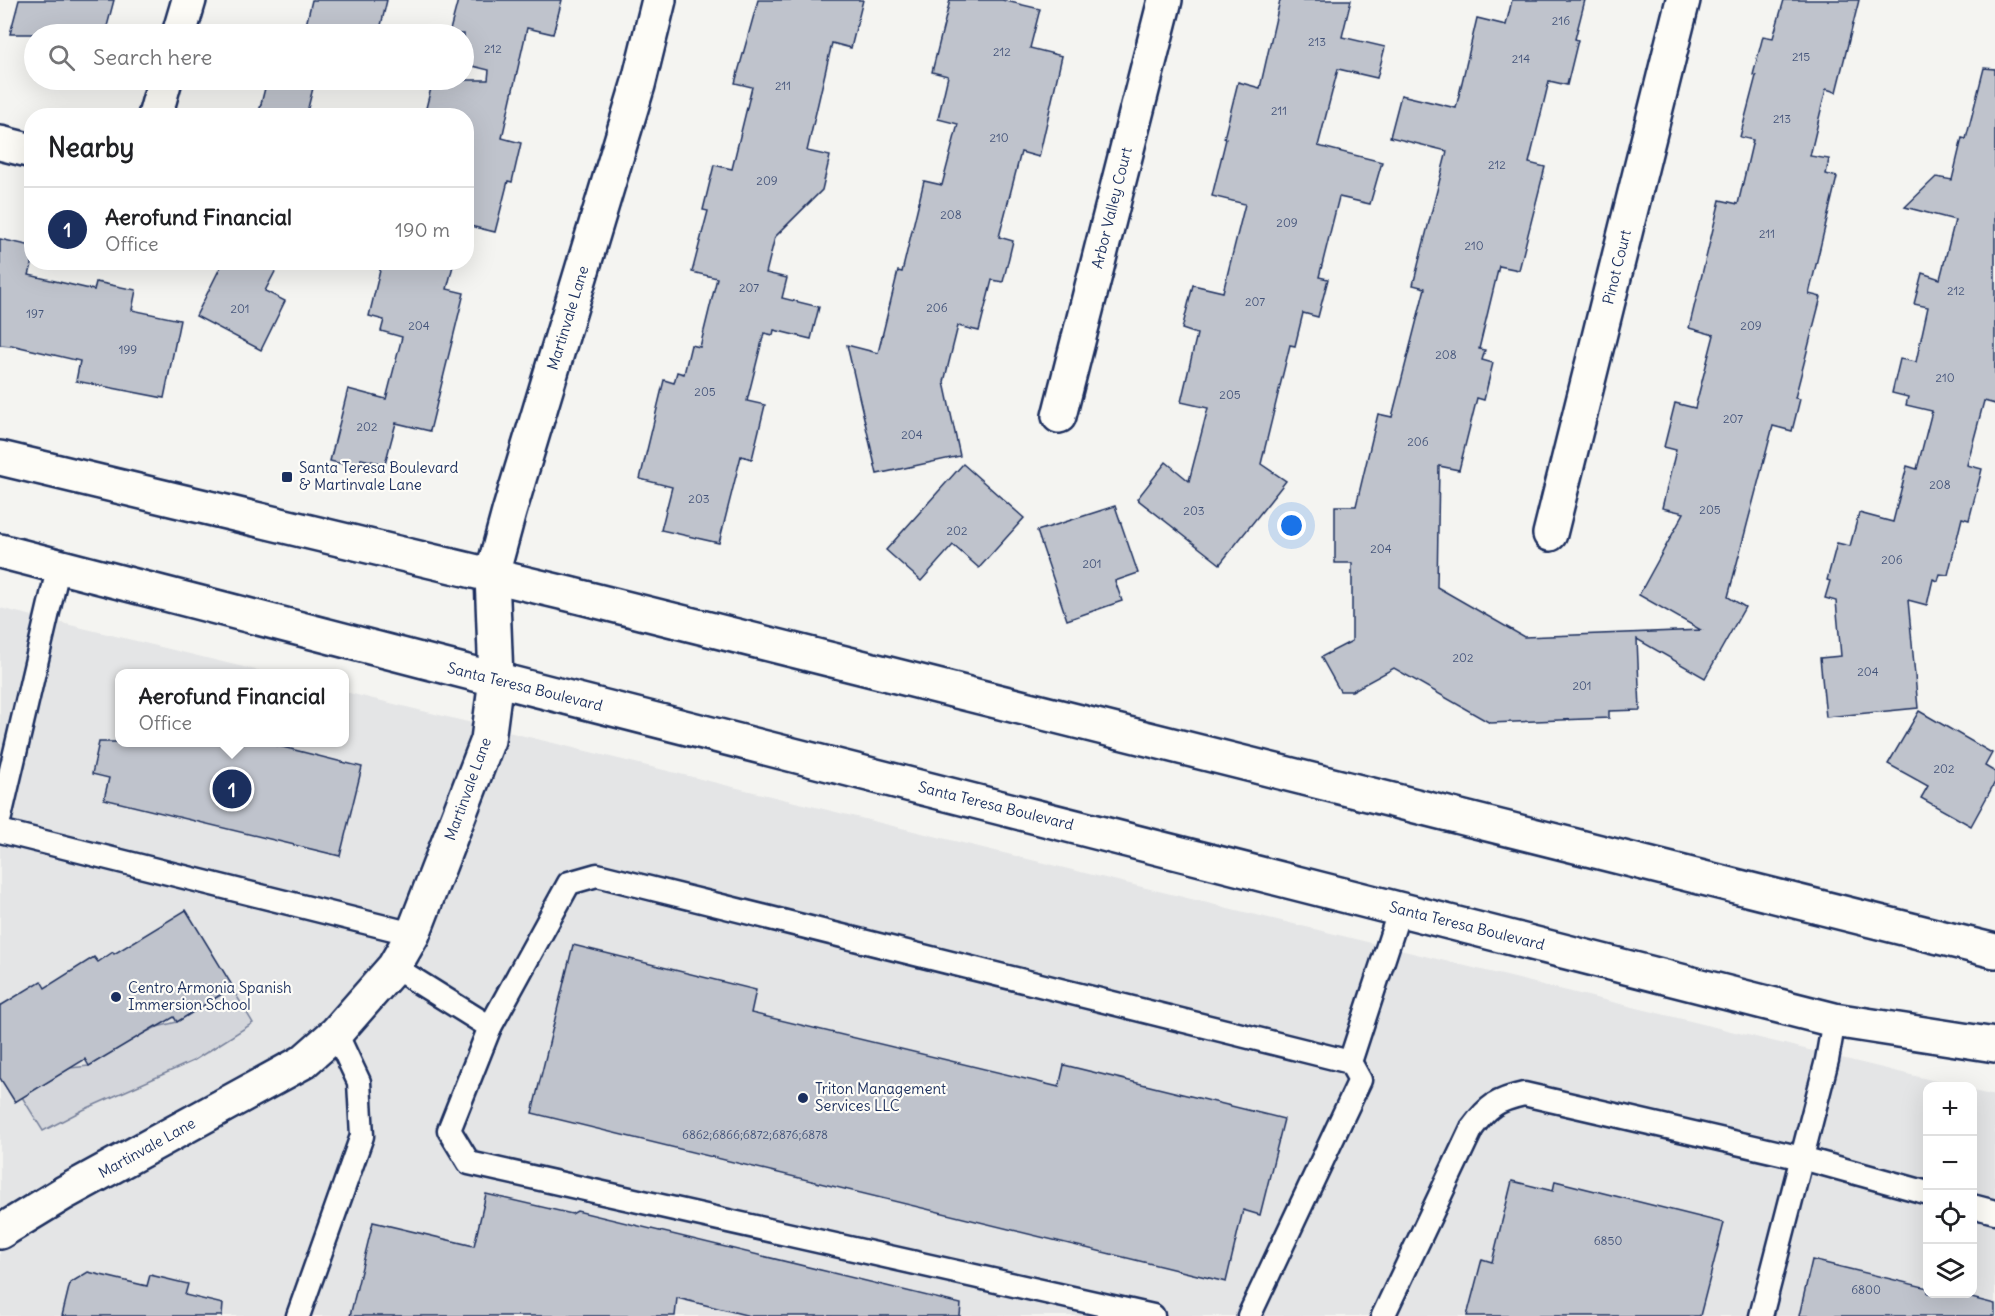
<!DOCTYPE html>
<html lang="en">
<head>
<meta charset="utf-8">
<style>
  :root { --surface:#fff; --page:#f6f6f6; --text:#202124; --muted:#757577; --line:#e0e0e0; --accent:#1b2f5e }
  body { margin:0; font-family:Delius,sans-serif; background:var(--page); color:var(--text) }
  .controls { position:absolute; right:18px; bottom:18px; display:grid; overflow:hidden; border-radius:12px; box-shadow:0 6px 24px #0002 }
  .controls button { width:54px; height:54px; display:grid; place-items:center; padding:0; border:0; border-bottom:2px solid var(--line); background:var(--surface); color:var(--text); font:30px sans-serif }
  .you { position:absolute; left:1292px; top:526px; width:21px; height:21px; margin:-15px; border:4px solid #fff; border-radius:50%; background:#1a73e8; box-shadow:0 0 0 9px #1a73e833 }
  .badge { display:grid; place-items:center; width:39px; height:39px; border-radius:50%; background:var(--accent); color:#fff; font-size:20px; font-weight:700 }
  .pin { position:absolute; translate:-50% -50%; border:3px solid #fff; box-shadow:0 2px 6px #0006 }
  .popup { position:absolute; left:115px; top:669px; width:234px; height:78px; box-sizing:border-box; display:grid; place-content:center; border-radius:12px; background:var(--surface); filter:drop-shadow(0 2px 4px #0005); font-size:20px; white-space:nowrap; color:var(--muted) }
  .popup b { font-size:22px; color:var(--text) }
  .popup::after { content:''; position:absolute; left:50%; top:100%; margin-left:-12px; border:12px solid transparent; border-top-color:var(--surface) }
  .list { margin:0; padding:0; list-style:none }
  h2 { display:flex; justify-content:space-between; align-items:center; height:78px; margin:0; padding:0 24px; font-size:26px }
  h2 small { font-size:20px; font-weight:400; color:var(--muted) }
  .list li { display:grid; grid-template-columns:39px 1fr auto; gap:18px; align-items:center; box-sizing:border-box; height:84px; padding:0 24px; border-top:2px solid var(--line) }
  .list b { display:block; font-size:22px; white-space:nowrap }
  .list p { margin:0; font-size:20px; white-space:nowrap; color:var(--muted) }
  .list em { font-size:20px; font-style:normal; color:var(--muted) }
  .icon { flex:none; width:33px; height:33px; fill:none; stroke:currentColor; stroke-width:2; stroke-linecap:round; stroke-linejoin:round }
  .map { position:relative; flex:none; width:1995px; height:1316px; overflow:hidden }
  .search { position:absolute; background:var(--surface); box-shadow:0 6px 24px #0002; left:24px; top:24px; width:450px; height:66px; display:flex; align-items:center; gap:15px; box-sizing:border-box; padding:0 21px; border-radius:33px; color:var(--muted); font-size:22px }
  .panel { position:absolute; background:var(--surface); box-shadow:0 6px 24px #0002; left:24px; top:108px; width:450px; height:162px; border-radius:24px }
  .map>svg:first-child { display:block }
  .built { fill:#e4e5e6 }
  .green { fill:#d4d6db; stroke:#78829c; stroke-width:1.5 }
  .building { fill:#bfc3cc; stroke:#1b2f5e; stroke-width:1.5 }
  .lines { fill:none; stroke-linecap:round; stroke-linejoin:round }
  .lane-casing { stroke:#1b2f5e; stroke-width:27 }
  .street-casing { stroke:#1b2f5e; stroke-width:38 }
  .secondary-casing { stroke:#1b2f5e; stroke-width:38 }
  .lane { stroke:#fdfcf7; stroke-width:22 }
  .street { stroke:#fdfcf7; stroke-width:33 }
  .secondary { stroke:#fdfcf7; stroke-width:33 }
  .poi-dot { fill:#1b2f5e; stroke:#fdfcf7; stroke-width:2 }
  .labels { text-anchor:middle; stroke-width:4.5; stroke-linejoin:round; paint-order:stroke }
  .number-label { font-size:12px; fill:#44547a }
  .street-label { font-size:15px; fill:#1b2f5e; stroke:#fdfcf7 }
  .poi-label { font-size:15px; fill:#1b2f5e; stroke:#fdfcf7; text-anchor:start }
</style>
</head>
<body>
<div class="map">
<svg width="1995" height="1316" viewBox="0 0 1995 1316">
  <rect width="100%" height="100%" fill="#f4f4f1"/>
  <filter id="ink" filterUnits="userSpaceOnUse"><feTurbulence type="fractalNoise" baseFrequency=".0167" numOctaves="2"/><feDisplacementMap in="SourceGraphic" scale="12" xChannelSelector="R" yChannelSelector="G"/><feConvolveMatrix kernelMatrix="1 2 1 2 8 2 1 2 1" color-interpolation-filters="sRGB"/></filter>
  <g filter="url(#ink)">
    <!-- built -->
    <polygon class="built" points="0,608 268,673 119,674 119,742 344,742 345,692 1956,1086 1928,1086 1928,1294 1972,1294 1973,1091 1995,1096 1995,1316 0,1316"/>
    <!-- green -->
    <polygon class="green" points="232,988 253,1023 193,1061 83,1110 43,1131 22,1097 70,1068 89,1066 140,1035 157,1027 177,1022"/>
    <!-- building -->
    <g class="building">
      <polygon points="19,0 114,0 105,34 10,34"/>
      <polygon points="312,0 387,0 379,34 343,34 306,25"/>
      <polygon points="458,0 562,0 553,34 527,28 502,138 521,143 512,182 508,181 495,232 466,225 466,116 424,116 433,80 488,80 489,70 464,64 464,34 449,34"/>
      <polygon points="758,0 863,0 851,48 832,43 807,151 830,156 822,190 775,237 766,273 787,278 782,298 819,307 811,339 774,330 773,335 764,333 747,401 765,405 752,459 741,456 719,543 661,530 672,487 640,479 664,380 674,383 677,372 684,374 691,345 700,347 717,278 692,272 708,211 703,210 714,165 732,169 752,87 735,83"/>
      <polygon points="950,0 1002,0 1040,9 1030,48 1062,56 1039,157 1021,152 999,237 1013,241 1003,282 992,280 979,331 958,326 944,382 960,456 877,474 847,345 878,353 898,271 902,272 924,181 942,185 958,124 938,119 948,76 932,72"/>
      <polygon points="1280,0 1351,0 1342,37 1385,47 1377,78 1338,69 1318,146 1382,162 1370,204 1339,197 1319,277 1328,279 1318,317 1303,313 1295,346 1290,345 1261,464 1286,481 1220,564 1137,499 1166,462 1189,481 1208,408 1181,402 1197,334 1182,329 1193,285 1223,292 1245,204 1212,196 1226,139 1224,138 1238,82 1260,88"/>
      <polygon points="1512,0 1585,0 1575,39 1578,40 1567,85 1549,81 1529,163 1545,167 1519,270 1499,266 1479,349 1485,350 1482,360 1493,363 1484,400 1477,398 1459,470 1439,466 1437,587 1524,637 1701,630 1639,595 1684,513 1662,508 1676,450 1664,447 1675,403 1695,408 1714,335 1689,328 1720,200 1738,204 1753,140 1740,137 1756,76 1753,75 1763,36 1773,38 1784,0 1859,0 1836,92 1826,89 1810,156 1829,159 1826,174 1837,177 1809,294 1821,297 1795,398 1800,399 1792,431 1773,426 1728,597 1745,607 1705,678 1637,639 1640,710 1609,711 1609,718 1490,723 1394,668 1352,691 1340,691 1321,657 1352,641 1352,563 1335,563 1335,506 1356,506 1378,414 1392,417 1425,288 1413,285 1447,151 1390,137 1401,95 1456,108 1477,18 1506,25"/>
      <polygon points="1984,68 1995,69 1995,404 1984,401 1967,465 1982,469 1969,520 1962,518 1948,575 1940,574 1938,581 1933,579 1927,605 1908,600 1918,708 1826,717 1820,658 1841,656 1836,601 1825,598 1830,581 1827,580 1837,543 1850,546 1859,513 1893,522 1907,466 1917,469 1932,411 1906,405 1908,397 1892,393 1900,359 1916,362 1928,307 1914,304 1922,273 1940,279 1955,220 1905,207 1936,177 1952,180 1962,138 1966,139"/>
      <polygon points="267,80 315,80 306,116 258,116"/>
      <polygon points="0,239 32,246 32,265 29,275 94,290 96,282 136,290 132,310 180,320 164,398 76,381 80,361 11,345 11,346 0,345"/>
      <polygon points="223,262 280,262 265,291 285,301 261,350 196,316"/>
      <polygon points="382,262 454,262 447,289 464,293 430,431 396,423 385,464 361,459 359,468 330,461 348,389 386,399 402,337 381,331 384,320 369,316"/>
      <polygon points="963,464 1024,518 979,568 953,545 921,581 886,550"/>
      <polygon points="1115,506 1138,573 1115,581 1122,601 1067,620 1037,531"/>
      <polygon points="1919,711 1992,753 1985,766 1995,772 1995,782 1971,826 1921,798 1928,786 1888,764"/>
      <polygon points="99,742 263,742 362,767 340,856 104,799 109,778 92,774"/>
      <polygon points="186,910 233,987 177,1022 174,1017 157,1027 156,1026 89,1066 85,1059 15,1102 0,1078 0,1006 41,981 45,988 94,957 98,962 113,952 114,954"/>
      <polygon points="573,945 756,990 751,1013 1059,1087 1064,1065 1284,1119 1260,1215 1243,1210 1226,1282 532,1113"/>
      <polygon points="1512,1181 1553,1191 1555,1181 1724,1223 1700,1316 1467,1316 1482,1259 1492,1262"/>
      <polygon points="486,1194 572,1214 577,1211 961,1304 960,1316 750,1316 677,1298 675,1316 350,1316 373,1222 474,1246"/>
      <polygon points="1812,1260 1928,1288 1928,1293 1952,1293 1995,1304 1995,1316 1799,1316"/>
      <polygon points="88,1272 147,1286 150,1275 188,1284 185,1295 223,1304 222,1316 62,1316 70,1283"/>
    </g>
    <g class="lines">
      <defs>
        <g id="lane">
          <polyline points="0,817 59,565"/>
          <polyline points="0,831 413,934"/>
          <polyline points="394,967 490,1027"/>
          <polyline points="1350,1062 1400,909"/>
          <polyline points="1972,1206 1995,1212"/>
          <polyline points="298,1316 362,1136 359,1082 336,1033"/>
          <polyline points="1153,1316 469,1163 449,1130 490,1027 569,883 597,875 1350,1062 1360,1080 1249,1316"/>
          <path d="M1383,1316L1472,1128C1488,1106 1497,1100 1524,1094L1802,1158L1928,1193"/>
          <polyline points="1761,1316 1827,1060 1834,1020"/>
        </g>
        <g id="street">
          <polyline points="179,34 189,0"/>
          <polyline points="155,116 165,80"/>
          <polyline points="0,143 32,151"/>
          <polyline points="1059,416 1165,0"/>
          <polyline points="1550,534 1683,0"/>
          <polyline points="0,1232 64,1193 303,1062 336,1033 394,967 413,934 488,740 496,679 492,575 509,512 638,85 659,0"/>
        </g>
        <g id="secondary">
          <polyline points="0,458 569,594 1995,951"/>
          <polyline points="0,551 428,662 1834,1020 1995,1045"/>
        </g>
      </defs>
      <!-- lane casing -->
      <use href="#lane" class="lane-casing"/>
      <!-- street casing -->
      <use href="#street" class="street-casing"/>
      <!-- secondary casing -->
      <use href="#secondary" class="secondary-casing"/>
      <!-- lane -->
      <use href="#lane" class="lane"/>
      <!-- street -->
      <use href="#street" class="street"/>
      <!-- secondary -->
      <use href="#secondary" class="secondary"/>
    </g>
  </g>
  <!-- markers -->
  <g class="poi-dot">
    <rect x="281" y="471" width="12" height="12" rx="3"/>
    <circle cx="116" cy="997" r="6"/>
    <circle cx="803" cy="1098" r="6"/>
  </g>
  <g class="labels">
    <!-- number labels -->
    <g class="number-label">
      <text x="1561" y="25">216</text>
      <text x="1317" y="46">213</text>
      <text x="493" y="53">212</text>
      <text x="1002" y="56">212</text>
      <text x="1801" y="61">215</text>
      <text x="1521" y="63">214</text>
      <text x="783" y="90">211</text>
      <text x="1279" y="115">211</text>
      <text x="1782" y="123">213</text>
      <text x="999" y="142">210</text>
      <text x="1497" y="169">212</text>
      <text x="767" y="185">209</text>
      <text x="951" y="219">208</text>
      <text x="1287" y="227">209</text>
      <text x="1767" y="238">211</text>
      <text x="1474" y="250">210</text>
      <text x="749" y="292">207</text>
      <text x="1956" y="295">212</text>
      <text x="1255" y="306">207</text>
      <text x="937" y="312">206</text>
      <text x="240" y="313">201</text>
      <text x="35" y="318">197</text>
      <text x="419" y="330">204</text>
      <text x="1751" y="330">209</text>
      <text x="128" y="354">199</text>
      <text x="1446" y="359">208</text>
      <text x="1945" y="382">210</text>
      <text x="705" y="396">205</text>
      <text x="1230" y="399">205</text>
      <text x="1733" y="423">207</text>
      <text x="367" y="431">202</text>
      <text x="912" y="439">204</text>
      <text x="1418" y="446">206</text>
      <text x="1940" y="489">208</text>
      <text x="699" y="503">203</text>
      <text x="1710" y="514">205</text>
      <text x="1194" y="515">203</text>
      <text x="957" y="535">202</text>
      <text x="1381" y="553">204</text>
      <text x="1892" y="564">206</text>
      <text x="1092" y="568">201</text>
      <text x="1463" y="662">202</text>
      <text x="1868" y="676">204</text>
      <text x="1582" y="690">201</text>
      <text x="1944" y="773">202</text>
      <text x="755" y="1139">6862;6866;6872;6876;6878</text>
      <text x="1608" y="1245">6850</text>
      <text x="1866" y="1294">6800</text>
    </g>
    <!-- street labels -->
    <g class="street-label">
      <text transform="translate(1112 208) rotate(-76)" y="5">Arbor Valley Court</text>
      <text transform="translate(1617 267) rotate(-76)" y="5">Pinot Court</text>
      <text transform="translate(568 318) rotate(-73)" y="5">Martinvale Lane</text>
      <text transform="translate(525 687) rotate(14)" y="5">Santa Teresa Boulevard</text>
      <text transform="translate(468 789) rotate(-70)" y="5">Martinvale Lane</text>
      <text transform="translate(996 806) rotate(14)" y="5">Santa Teresa Boulevard</text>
      <text transform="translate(1467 926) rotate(14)" y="5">Santa Teresa Boulevard</text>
      <text transform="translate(147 1148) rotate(-29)" y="5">Martinvale Lane</text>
    </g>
    <!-- poi labels -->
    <g class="poi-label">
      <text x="299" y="473">Santa Teresa Boulevard<tspan x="299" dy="17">&amp; Martinvale Lane</tspan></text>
      <text x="128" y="993">Centro Armonia Spanish<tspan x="128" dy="17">Immersion School</tspan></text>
      <text x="815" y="1094">Triton Management<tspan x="815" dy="17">Services LLC</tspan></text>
    </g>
  </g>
</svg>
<div class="controls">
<button>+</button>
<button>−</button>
<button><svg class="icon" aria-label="locate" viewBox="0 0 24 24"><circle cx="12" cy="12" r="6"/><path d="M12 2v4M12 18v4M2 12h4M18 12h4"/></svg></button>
<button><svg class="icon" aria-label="layers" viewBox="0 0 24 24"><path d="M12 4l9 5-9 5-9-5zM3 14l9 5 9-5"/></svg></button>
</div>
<div class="you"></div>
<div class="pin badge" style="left:232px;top:789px">1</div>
<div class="popup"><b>Aerofund Financial</b>Office</div>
<div class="search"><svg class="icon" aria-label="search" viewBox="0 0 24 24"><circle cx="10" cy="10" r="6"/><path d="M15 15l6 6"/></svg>Search here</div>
<section class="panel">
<h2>Nearby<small></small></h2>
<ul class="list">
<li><span class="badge">1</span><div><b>Aerofund Financial</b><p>Office</p></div><em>190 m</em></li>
</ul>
</section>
</div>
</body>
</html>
